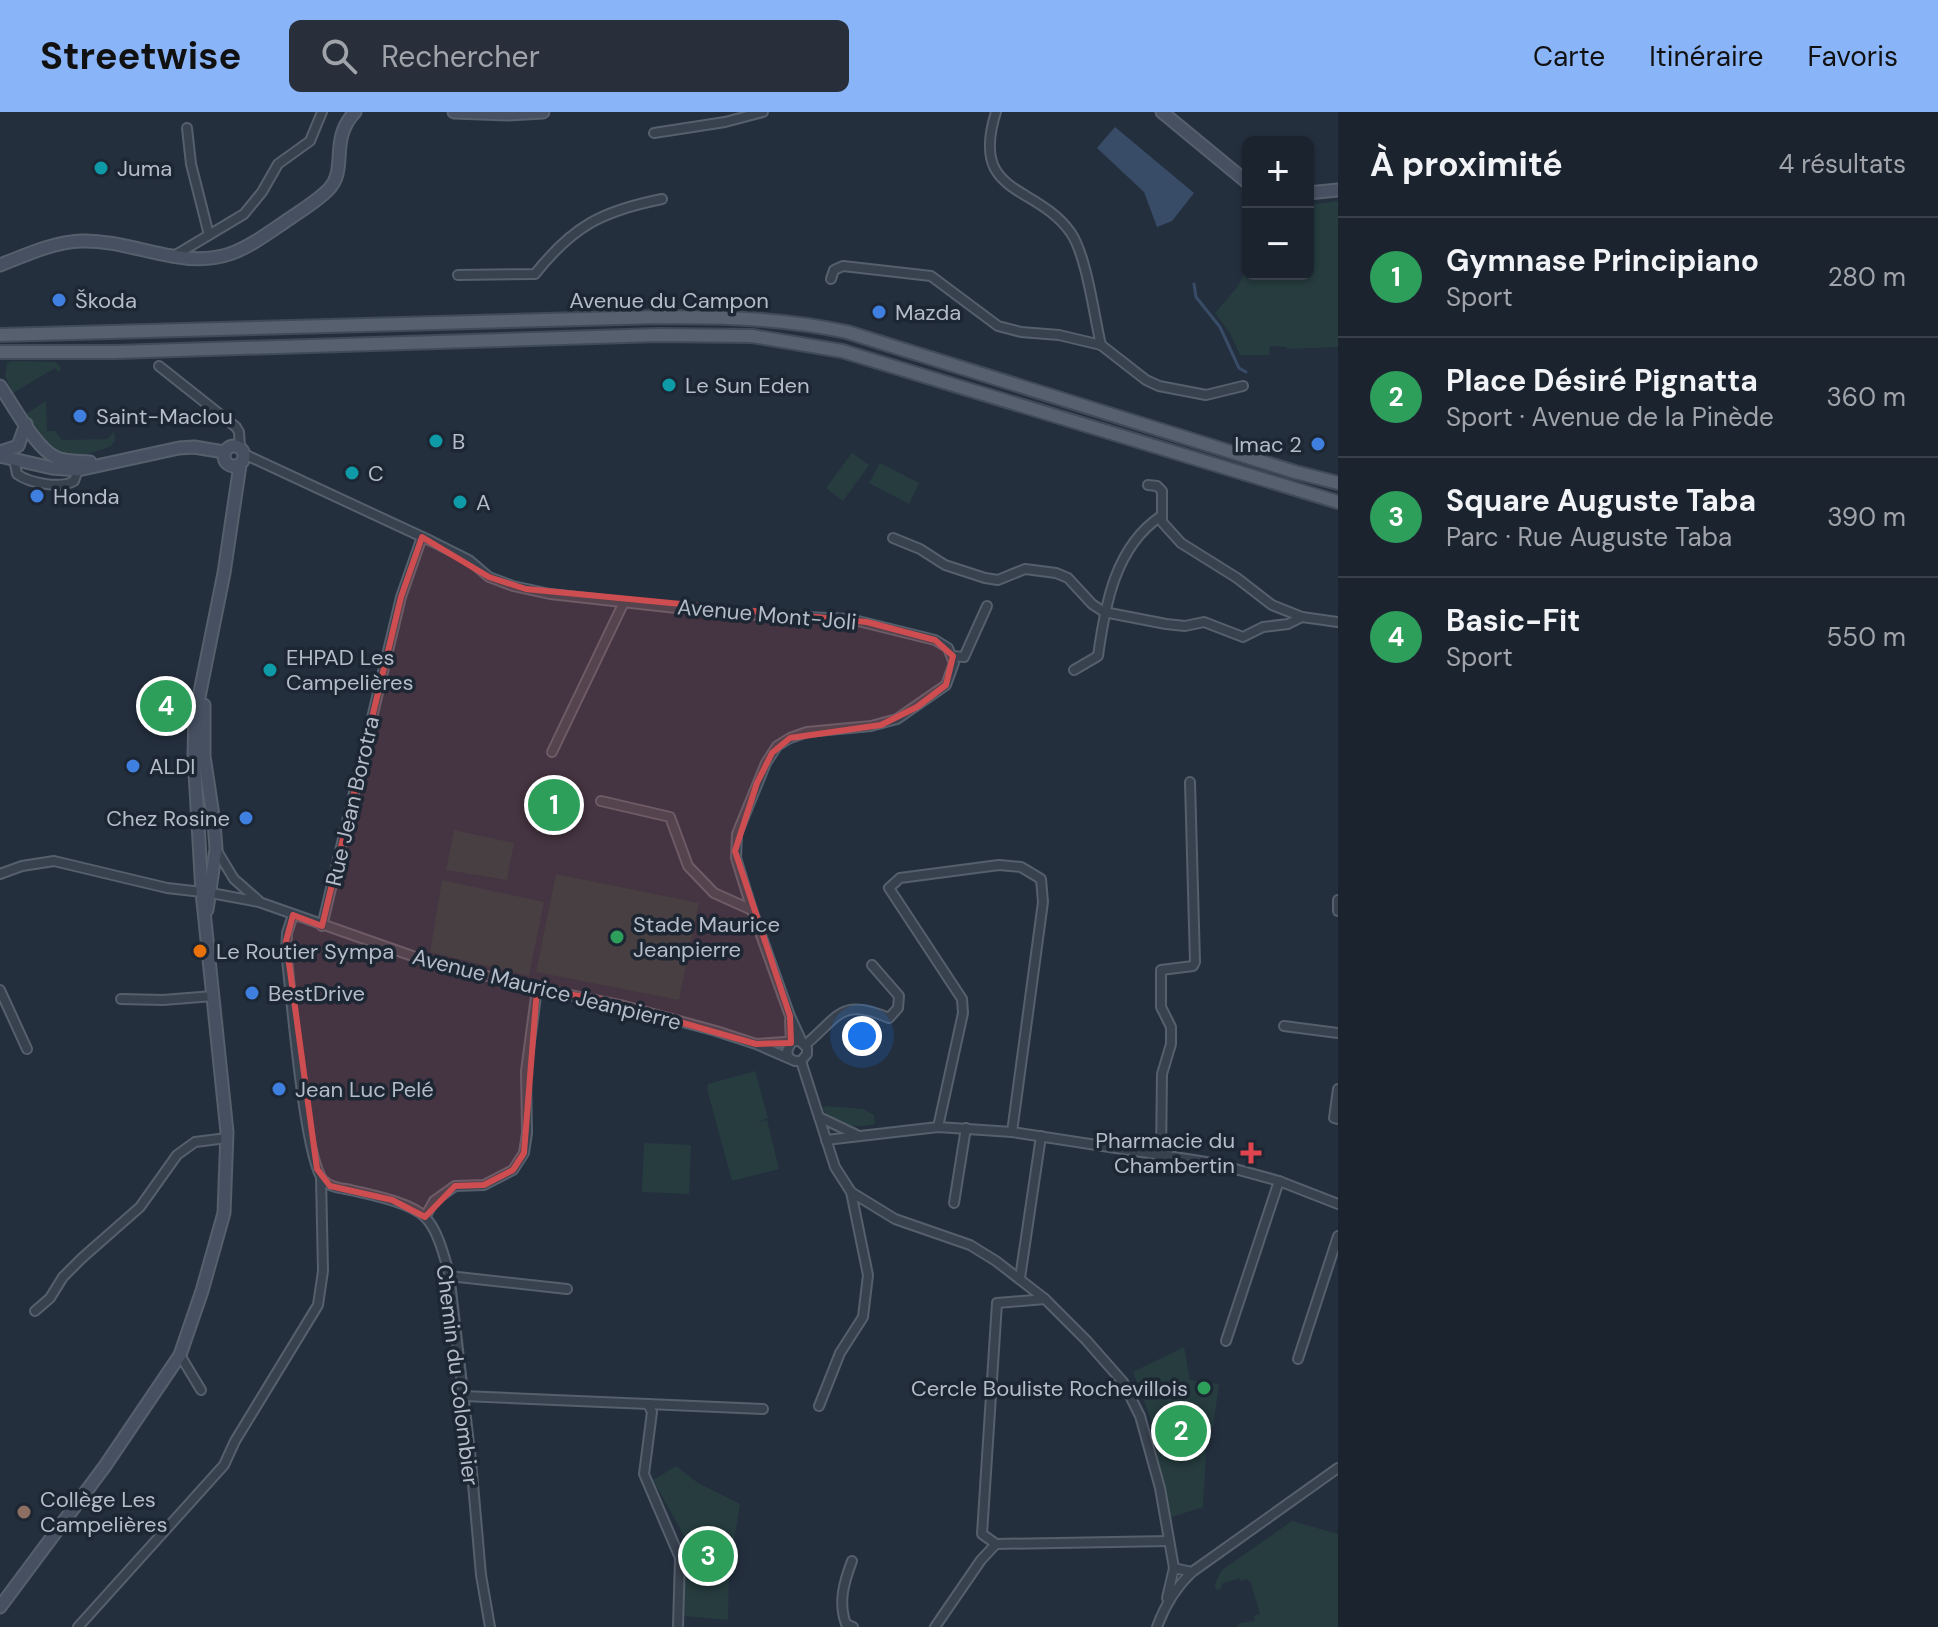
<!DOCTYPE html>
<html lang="fr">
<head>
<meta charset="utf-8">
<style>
  :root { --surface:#1b232e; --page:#282f3a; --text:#f1f3f6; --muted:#a0a4aa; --line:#39404a; --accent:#8ab4f8 }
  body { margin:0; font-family:"DM Sans",sans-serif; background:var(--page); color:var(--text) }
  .controls { position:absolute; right:24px; top:24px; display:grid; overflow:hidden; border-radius:12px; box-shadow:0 2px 6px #0004 }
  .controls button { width:72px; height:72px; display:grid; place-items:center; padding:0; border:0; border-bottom:2px solid var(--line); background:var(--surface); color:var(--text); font:40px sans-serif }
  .you { position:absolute; left:862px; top:924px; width:28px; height:28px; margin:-20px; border:6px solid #fff; border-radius:50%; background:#1a73e8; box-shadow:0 0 0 12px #1a73e833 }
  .badge { display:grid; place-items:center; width:52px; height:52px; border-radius:50%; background:var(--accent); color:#fff; font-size:26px; font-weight:700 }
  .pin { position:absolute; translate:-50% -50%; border:4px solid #fff; box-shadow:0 2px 8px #0006 }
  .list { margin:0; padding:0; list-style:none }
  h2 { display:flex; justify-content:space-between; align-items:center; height:104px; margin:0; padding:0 32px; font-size:34px }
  h2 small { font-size:26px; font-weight:400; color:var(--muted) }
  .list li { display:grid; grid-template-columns:52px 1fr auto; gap:24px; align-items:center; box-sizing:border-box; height:120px; padding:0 32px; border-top:2px solid var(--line) }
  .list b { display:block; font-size:30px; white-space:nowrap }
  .list p { margin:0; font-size:26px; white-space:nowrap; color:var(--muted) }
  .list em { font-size:26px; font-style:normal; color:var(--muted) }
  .icon { flex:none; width:44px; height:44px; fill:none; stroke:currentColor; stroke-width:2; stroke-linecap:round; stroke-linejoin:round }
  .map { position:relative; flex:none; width:1338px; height:1515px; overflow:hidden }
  header { display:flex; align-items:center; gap:48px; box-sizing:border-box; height:112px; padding:0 40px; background:var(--accent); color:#111 }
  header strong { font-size:38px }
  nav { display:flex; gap:44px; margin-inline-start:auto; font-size:28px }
  .search { width:560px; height:72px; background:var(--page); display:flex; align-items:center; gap:20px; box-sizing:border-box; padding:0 28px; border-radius:12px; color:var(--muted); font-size:30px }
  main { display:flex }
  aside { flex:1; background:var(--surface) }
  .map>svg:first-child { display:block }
  .green { fill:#263c3f }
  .water { fill:#394c67 }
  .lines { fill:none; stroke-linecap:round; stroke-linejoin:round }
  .stream { stroke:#394c67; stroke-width:3 }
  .street-casing { stroke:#565f6c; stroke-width:12 }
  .secondary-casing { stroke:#565f6c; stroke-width:15 }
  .primary-casing { stroke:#414a57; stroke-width:16 }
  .street { stroke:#38414e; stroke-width:8 }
  .secondary { stroke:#465061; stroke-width:11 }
  .primary { stroke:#56606e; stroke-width:12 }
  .marked { fill:#ce4d50; fill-opacity:0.2; stroke:#ce4d50; stroke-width:6; stroke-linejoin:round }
  .culture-dot { fill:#0f9aa8; stroke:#1d2633; stroke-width:3 }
  .shop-dot { fill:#3f7fe0; stroke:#1d2633; stroke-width:3 }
  .leisure-dot { fill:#2e9e5b; stroke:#1d2633; stroke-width:3 }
  .food-dot { fill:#e8710a; stroke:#1d2633; stroke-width:3 }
  .health-dot { fill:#e0444e; stroke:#1d2633; stroke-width:3 }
  .education-dot { fill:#8d6e63; stroke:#1d2633; stroke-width:3 }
  .labels { text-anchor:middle; stroke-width:7; stroke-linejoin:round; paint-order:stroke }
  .poi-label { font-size:22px; fill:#b4bcc9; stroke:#1d2633; text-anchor:start }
  .street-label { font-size:22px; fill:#b4bcc9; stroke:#1d2633 }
</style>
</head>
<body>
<header>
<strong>Streetwise</strong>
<div class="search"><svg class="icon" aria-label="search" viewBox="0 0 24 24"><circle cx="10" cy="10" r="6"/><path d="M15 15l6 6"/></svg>Rechercher</div>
<nav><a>Carte</a><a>Itinéraire</a><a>Favoris</a></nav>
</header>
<main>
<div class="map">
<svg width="1338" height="1515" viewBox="0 0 1338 1515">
  <rect width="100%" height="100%" fill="#242f3e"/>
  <!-- green -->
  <g class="green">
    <polygon points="1338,89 1338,235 1287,237 1287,235 1270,234 1269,243 1240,243 1230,221 1215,201 1238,174 1245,160 1248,162 1308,162 1308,93"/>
    <polygon points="12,249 56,250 61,256 59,261 55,256 13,281 5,264 7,251"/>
    <path d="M46,289L47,319H55L62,328L107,327L114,320L115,328L111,334C60,355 56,341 26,302Z"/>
    <polygon points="852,341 869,353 843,389 826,376"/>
    <polygon points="880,351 919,371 909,392 869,371"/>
    <polygon points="454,718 514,731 507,768 446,758"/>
    <polygon points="556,762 699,791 679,888 536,860"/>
    <polygon points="442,768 544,790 529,864 430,840"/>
    <polygon points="755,959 768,1006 757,1010 767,1008 779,1057 732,1069 707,977 708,972"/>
    <path d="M826,994L863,997L874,1003L875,1012C857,1017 832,1013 822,996Z"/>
    <polygon points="644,1031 691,1033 689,1082 642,1080"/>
    <polygon points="1184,1235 1190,1268 1219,1272 1213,1315 1207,1322 1203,1395 1169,1406 1150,1305 1133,1260"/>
    <polygon points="676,1354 698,1371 740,1392 729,1459 728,1508 683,1504 684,1424 653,1368"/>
    <polygon points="1292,1409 1338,1422 1338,1515 1237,1515 1240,1511 1255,1509 1254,1504 1260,1502 1251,1471 1247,1467 1241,1469 1240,1466 1221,1472 1222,1476 1216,1478 1215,1472 1222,1458"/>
  </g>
  <!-- water -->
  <polygon class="water" points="1115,15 1194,81 1172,109 1157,115 1144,80 1097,36"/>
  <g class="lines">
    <!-- stream -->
    <polyline class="stream" points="1194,172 1196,185 1220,215 1239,256 1246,260"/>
    <defs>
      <g id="street">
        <path d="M996,0C969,85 1036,71 1071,121C1087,145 1094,204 1101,233"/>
        <polyline points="187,16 191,52 209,123"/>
        <polyline points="654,21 725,10 763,0"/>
        <polyline points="174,144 244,102 262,80 278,52 310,29 322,0"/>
        <path d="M458,163L535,162C573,114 602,99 662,87"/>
        <polyline points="831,167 834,158 843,154 931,164 998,214 1021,220 1059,223 1101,233 1146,268 1159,274 1206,283 1243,274"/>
        <polyline points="159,254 236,315 239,320 240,336"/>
        <polyline points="244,342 431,429 469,448 489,465 513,474 550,482 721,501 850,507 935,528 948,536 954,551 946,573 897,607 871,614 807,620 790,626 777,634 766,651 737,722 736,746 752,798 790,904 802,930"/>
        <path d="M14,347L17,362C29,371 61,377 74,369L78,358"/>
        <polyline points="1148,373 1157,374 1162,379 1162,410 1181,431 1237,466 1272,493 1302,505 1338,510"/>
        <polyline points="893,426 920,437 945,453 985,466 998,468 1025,457 1056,461 1068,466 1092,492 1104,500 1166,512 1185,514 1204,510 1243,525 1263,515 1288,512 1302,505"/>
        <polyline points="953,544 964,545 987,494"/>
        <path d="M1074,558L1098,544C1105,493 1115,435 1161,404"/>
        <polyline points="552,640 624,490"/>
        <polyline points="601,689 670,705 688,754 714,781 752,798"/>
        <polyline points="217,739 234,767 259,789"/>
        <polyline points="0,762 22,754 54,749 167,776 211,781 259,790 421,847 530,875 624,894 716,919 756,932 795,949 801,949 807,942 807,936 800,929 756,932"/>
        <polyline points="1338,788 1338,799"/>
        <path d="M293,803L287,821L286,839C291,878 304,1045 323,1068C331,1076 341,1076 351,1078C371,1083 410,1090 425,1105C438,1118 444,1144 449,1161L471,1349L481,1463L490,1515"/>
        <polyline points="322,814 401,485 422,425"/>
        <polyline points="0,878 27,937"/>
        <polyline points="121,887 163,888 213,884"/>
        <polyline points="1284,914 1338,921"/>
        <path d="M805,933C839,905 840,885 889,906L898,896L899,884L872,853"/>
        <polyline points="789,946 787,939 791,931 790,909"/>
        <polyline points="801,949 835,1055 851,1080 895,1107 970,1133 996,1149 1045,1187 1086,1228 1123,1270 1140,1304 1160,1376 1174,1456 1192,1460"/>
        <polyline points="1338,977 1334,1006 1338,1007"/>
        <polyline points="819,1005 859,1024"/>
        <polyline points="938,1015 963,901 962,887 889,776 900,766 999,753 1021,755 1041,767 1043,790 1012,1020"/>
        <polyline points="826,1028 938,1015 1012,1020 1213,1051 1279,1069 1338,1092"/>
        <polyline points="1161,1044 1162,962 1171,932 1171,915 1161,895 1161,858 1193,854 1195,850 1190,670"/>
        <polyline points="954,1091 966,1016"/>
        <polyline points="425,1105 434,1089 455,1074 484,1073 513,1058 524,1041 527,1021 526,959 537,877"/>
        <polyline points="449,1164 567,1177"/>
        <polyline points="1020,1166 1041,1024"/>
        <polyline points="35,1199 50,1186 63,1165 82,1146 140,1095 177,1043 195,1030 227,1026"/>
        <polyline points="1226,1229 1279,1069"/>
        <polyline points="180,1243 201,1278"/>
        <polyline points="1298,1247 1338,1124"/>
        <polyline points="464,1284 648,1292 652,1300 644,1362 680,1446 678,1515"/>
        <polyline points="648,1292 763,1297"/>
        <polyline points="819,1294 840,1241 863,1205 868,1163 851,1080"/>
        <polyline points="996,1432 982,1422 997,1191 1045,1187"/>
        <path d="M852,1449C844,1470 838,1490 846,1512L853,1515"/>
        <polyline points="1167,1486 1174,1456"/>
        <polyline points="78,1515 224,1353 235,1329 318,1193 323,1159 321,1066"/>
        <polyline points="935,1515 981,1448 996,1432 1169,1429"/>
        <path d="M1157,1515C1165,1493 1175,1476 1192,1460L1338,1356"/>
      </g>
      <g id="secondary">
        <polyline points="454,0 508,2 543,0"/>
        <polyline points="1162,0 1248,71"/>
        <polyline points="1308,81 1338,78"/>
        <path d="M0,153C26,143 53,130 81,129C112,128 142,139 172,144C226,154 246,136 289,107C302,98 317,89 328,78C349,57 328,29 355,0"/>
        <path d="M0,274C13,293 36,337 57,346C68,350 79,349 90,350"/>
        <circle cx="234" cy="344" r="10"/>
        <polyline points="0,340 18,334 26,312"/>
        <polyline points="0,344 52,356 78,358 179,336 194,335 224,340"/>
        <polyline points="204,593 204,644 214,710 216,737 207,798"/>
        <polyline points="0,1495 105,1354 180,1243 202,1179 224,1101 227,1020 202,780 194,643 195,605 224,461 240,353"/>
      </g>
      <g id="primary">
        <path d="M0,223L658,205C723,205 782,206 847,220L1295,360L1338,371"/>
        <polyline points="0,240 116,240 658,223 752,224 842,239 1338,390"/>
      </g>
    </defs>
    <!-- street casing -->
    <use href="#street" class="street-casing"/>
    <!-- secondary casing -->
    <use href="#secondary" class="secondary-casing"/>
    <!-- primary casing -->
    <use href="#primary" class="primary-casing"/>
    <!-- street -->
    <use href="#street" class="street"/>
    <!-- secondary -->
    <use href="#secondary" class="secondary"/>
    <!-- primary -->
    <use href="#primary" class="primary"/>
  </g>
  <!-- marked area -->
  <path class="marked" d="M422,425L489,465L526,477L867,510L935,528L953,544L946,573L917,595L881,613L790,626L772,641L757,671L735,739L790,904L791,931L756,932L603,888L537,877L524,1041L513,1058L484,1073L455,1074L425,1105L392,1088L330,1074L317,1057L286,829L293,803L322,814L401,485Z"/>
  <!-- markers -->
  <g class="culture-dot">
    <circle cx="101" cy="56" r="8"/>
    <circle cx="669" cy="273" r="8"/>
    <circle cx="436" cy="329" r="8"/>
    <circle cx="352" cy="361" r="8"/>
    <circle cx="460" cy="390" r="8"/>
    <circle cx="270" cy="558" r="8"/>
  </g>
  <g class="shop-dot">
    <circle cx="59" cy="188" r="8"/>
    <circle cx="879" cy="200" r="8"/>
    <circle cx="80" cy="304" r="8"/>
    <circle cx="1318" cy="332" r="8"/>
    <circle cx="37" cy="384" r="8"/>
    <circle cx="133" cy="654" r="8"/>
    <circle cx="246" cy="706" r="8"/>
    <circle cx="252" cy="881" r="8"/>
    <circle cx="279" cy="977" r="8"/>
  </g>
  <g class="leisure-dot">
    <circle cx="617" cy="825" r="8"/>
    <circle cx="1204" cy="1276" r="8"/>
  </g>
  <circle class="food-dot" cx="200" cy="839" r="8"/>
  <path class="health-dot" d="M1247 1029h8v8h8v8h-8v8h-8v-8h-8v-8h8z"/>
  <circle class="education-dot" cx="24" cy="1400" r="8"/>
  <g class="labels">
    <!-- poi labels -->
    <g class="poi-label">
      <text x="117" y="64">Juma</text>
      <text x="75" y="196">Škoda</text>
      <text x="895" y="208">Mazda</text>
      <text x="685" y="281">Le Sun Eden</text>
      <text x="96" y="312">Saint-Maclou</text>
      <text x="452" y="337">B</text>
      <text x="1302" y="340" text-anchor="end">Imac 2</text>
      <text x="368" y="369">C</text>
      <text x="53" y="392">Honda</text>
      <text x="476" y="398">A</text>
      <text x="286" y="553">EHPAD Les<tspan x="286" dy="25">Campelières</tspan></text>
      <text x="149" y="662">ALDI</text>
      <text x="230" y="714" text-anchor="end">Chez Rosine</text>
      <text x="633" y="820">Stade Maurice<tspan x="633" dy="25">Jeanpierre</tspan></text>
      <text x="216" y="847">Le Routier Sympa</text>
      <text x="268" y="889">BestDrive</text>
      <text x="295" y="985">Jean Luc Pelé</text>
      <text x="1235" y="1036" text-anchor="end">Pharmacie du<tspan x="1235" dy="25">Chambertin</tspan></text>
      <text x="1188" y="1284" text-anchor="end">Cercle Bouliste Rochevillois</text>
      <text x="40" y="1395">Collège Les<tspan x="40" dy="25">Campelières</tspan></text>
    </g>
    <!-- street labels -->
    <g class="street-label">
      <text x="669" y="196">Avenue du Campon</text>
      <text transform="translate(767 502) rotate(5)" y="8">Avenue Mont-Joli</text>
      <text transform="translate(352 689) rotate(-77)" y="8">Rue Jean Borotra</text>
      <text transform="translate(547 877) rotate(14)" y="8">Avenue Maurice Jeanpierre</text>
      <text transform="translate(458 1263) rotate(83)" y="8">Chemin du Colombier</text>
    </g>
  </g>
</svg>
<div class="controls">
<button>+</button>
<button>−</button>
</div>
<div class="you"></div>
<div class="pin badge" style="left:554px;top:693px;background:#2e9e5b">1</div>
<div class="pin badge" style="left:1181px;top:1319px;background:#2e9e5b">2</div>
<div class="pin badge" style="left:708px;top:1444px;background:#2e9e5b">3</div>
<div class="pin badge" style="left:166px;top:594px;background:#2e9e5b">4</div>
</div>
<aside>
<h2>À proximité<small>4 résultats</small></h2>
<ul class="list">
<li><span class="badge" style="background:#2e9e5b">1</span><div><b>Gymnase Principiano</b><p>Sport</p></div><em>280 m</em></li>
<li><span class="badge" style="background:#2e9e5b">2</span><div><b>Place Désiré Pignatta</b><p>Sport · Avenue de la Pinède</p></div><em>360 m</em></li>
<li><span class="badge" style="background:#2e9e5b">3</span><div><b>Square Auguste Taba</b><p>Parc · Rue Auguste Taba</p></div><em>390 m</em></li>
<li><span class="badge" style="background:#2e9e5b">4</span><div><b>Basic-Fit</b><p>Sport</p></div><em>550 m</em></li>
</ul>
</aside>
</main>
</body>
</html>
